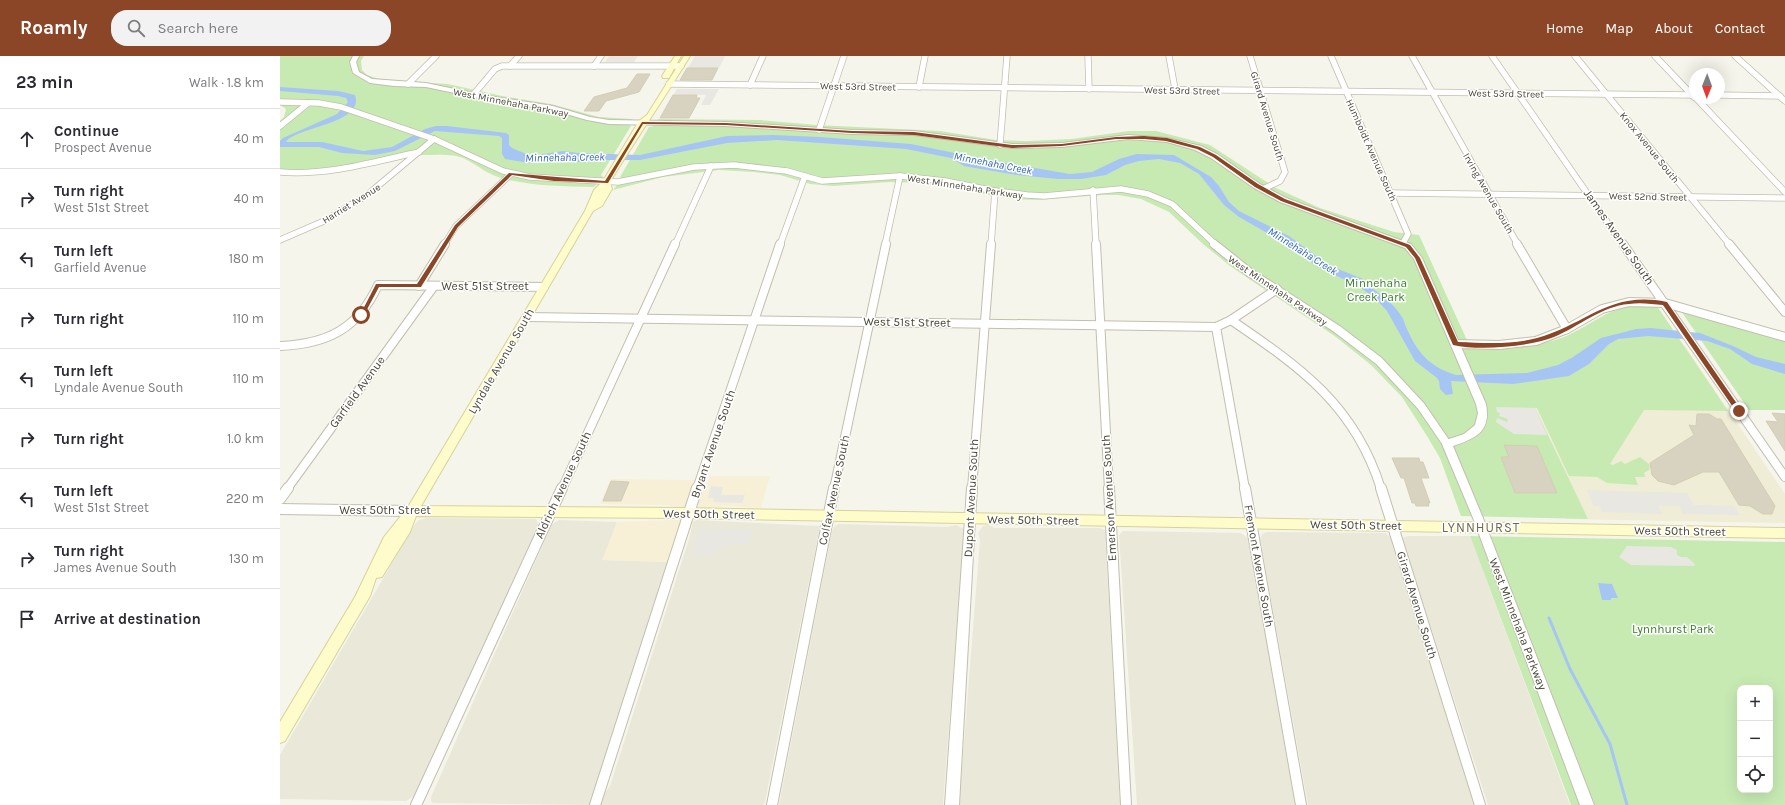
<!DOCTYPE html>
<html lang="en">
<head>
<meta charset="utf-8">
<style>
  :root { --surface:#fff; --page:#f2f2f3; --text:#2b2b33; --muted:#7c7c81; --line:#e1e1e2; --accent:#8a4627 }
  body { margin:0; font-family:Karla,sans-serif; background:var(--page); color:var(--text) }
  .controls { position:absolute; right:12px; bottom:12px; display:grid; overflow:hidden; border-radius:8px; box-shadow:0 4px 16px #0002 }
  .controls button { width:36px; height:36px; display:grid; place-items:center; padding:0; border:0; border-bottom:1px solid var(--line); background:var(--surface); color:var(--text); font:20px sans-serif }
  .compass { position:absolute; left:1409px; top:12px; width:36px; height:36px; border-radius:50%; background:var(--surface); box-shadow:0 4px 16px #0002; rotate:181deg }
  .stop { position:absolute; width:12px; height:12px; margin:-9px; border:3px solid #8a4627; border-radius:50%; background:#fff }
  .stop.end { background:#8a4627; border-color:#fff; box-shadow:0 1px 4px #0008 }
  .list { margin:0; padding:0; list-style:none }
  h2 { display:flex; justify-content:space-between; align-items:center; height:52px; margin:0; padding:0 16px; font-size:17px }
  h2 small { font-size:13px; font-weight:400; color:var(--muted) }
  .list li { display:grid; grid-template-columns:26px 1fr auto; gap:12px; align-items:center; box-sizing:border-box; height:60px; padding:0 16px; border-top:1px solid var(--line) }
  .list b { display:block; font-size:15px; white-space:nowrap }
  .list p { margin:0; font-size:13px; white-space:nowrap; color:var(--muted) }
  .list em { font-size:13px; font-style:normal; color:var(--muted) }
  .icon { flex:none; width:22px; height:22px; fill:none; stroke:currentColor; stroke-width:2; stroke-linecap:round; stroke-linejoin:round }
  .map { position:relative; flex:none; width:1505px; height:749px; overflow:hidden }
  header { display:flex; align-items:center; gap:24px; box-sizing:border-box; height:56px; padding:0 20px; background:var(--accent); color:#fff }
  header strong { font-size:19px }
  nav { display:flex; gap:22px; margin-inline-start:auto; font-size:14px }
  .search { width:280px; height:36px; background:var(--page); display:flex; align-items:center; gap:10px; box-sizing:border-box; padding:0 14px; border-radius:16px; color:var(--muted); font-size:15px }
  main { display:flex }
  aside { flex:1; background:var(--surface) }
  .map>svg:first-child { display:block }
  .residential { fill:#eae8d9 }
  .commercial { fill:#f7f0d7 }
  .education { fill:#efedd5 }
  .green { fill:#c7eab3; fill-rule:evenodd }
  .parking { fill:#e8e7e2 }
  .water { fill:#a7c5f3 }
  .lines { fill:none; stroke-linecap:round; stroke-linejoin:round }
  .stream { stroke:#a7c5f3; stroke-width:3 }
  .building { fill:#d8d3c0; stroke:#d3cdb3 }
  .minor-far2-casing { stroke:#c2bfad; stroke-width:7 }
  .minor-far1-casing { stroke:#c2bfad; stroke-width:10 }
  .minor-casing { stroke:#c2bfad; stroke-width:12 }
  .tertiary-casing { stroke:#c2bfad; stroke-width:2 }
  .secondary-casing { stroke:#d7d29a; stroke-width:2 }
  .minor-far2 { stroke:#fff; stroke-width:5.5 }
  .minor-far1 { stroke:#fff; stroke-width:8 }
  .minor { stroke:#fff; stroke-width:10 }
  .tertiary { fill:#fff; fill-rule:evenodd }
  .secondary { fill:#fffccc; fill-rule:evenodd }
  .route { fill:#8a4627 }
  .labels { text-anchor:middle; stroke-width:3; stroke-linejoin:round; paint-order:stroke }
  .far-street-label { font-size:10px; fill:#4b4738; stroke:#fff }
  .far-water-label { font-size:11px; font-style:italic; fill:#2d64bb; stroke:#fff }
  .street-label { font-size:12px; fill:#4b4738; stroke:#fff }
  .park-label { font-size:12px; fill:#397f29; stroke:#fff }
  .neighbourhood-label { font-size:13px; letter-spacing:1px; fill:#6e674f; stroke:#fff }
</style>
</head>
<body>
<header>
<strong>Roamly</strong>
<div class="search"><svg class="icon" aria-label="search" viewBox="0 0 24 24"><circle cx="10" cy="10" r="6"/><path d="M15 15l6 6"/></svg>Search here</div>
<nav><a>Home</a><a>Map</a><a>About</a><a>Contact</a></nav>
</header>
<main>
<aside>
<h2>23 min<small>Walk · 1.8 km</small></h2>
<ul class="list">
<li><svg class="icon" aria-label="ahead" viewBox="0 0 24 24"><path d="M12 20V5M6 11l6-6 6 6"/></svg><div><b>Continue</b><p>Prospect Avenue</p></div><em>40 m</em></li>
<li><svg class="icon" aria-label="right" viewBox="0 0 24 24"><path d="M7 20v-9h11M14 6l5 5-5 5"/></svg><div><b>Turn right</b><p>West 51st Street</p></div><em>40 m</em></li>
<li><svg class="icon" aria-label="left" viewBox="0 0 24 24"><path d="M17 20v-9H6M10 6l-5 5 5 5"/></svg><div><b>Turn left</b><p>Garfield Avenue</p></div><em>180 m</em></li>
<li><svg class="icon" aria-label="right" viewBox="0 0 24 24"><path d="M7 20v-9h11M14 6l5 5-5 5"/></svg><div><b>Turn right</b></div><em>110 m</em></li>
<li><svg class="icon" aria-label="left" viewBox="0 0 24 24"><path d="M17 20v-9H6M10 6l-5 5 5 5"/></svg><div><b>Turn left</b><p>Lyndale Avenue South</p></div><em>110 m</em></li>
<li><svg class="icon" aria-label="right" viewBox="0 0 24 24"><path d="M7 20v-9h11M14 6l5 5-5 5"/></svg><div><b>Turn right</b></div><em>1.0 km</em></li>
<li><svg class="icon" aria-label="left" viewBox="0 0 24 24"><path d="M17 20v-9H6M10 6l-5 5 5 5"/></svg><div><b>Turn left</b><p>West 51st Street</p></div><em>220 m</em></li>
<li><svg class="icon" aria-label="right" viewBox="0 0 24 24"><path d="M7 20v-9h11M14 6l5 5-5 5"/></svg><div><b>Turn right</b><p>James Avenue South</p></div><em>130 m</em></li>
<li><svg class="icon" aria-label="arrive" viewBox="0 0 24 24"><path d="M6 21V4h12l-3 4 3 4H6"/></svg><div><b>Arrive at destination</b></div></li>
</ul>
</aside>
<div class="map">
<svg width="1505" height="749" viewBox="0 0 1505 749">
  <rect width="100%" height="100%" fill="#f6f5eb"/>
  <!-- residential -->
  <g class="residential">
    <polygon points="147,462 256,463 259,470 134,740 126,745 0,743 0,699 135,468 139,464"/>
    <polygon points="279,464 337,466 323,504 391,506 313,745 310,749 153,747 151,745 151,741 272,468"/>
    <polygon points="416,464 540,470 485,746 483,749 321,749 324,738 330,730 409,483 413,466"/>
    <polygon points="559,468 667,471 676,469 684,473 663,749 499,749 552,475 555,470"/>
    <polygon points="708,469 715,472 819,472 825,474 840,749 679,749 700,484 698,477 703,470"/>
    <polygon points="843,475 961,477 969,483 1017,749 857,749 839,479"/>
    <polygon points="986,476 1105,477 1115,484 1194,749 1028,749 980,482 982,478"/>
    <polygon points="1129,480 1190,480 1290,749 1208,749 1123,484 1124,481"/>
  </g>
  <!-- commercial -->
  <g class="commercial">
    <polygon points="430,420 490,420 481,452 444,450 432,453 419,451 418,449 423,434 427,430"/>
    <polygon points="331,423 415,424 406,450 402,452 385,449 320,448"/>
    <polygon points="392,464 400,464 403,466 391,506 322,504 337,466"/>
  </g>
  <!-- education -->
  <polygon class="education" points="1405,290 1505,438 1505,467 1286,463 1255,352"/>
  <!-- green -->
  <g class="green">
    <path d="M0,0H84L81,5L82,14L87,19L102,24L168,28L222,40L271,48L319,61L352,63L348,69L351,70L321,119L323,121L314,131C282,130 248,130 218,121C206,117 197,109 185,103C173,97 156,99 142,99C95,108 49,123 0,119V65L4,61L6,53L0,49Z"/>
    <path d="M378,63L480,64L537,69L660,75L716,84L747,85L791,83L849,75H876L930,89L996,132L1040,152L1114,176L1139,179L1191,293C1223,294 1253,292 1284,281C1303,273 1320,259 1341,252C1353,248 1365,249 1377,250L1448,355L1364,354L1330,408L1333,409L1341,405L1345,408L1360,401L1370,409L1369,414L1364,417L1365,421H1355L1358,429L1327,427L1317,421L1289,420L1257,352H1255L1308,463L1181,460L1160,402L1147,380L1122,341L1091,309L1056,281L950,210L923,188L889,156L861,143L838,139H822L759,144L731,143L642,127L610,126L553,130L530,128L500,119L474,116L439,114L383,121L333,134L342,123L340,121L369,71L374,70Z"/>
    <polygon points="1401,255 1505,285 1505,354 1469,354"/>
    <path d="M1190,480L1505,486V749H1291ZM1460,632H1490V734H1460Z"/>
  </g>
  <!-- parking -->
  <g class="parking">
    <polygon points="329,0 358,0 354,6 325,6"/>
    <polygon points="415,0 445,0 439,12 408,12"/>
    <polygon points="397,33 439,33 430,49 421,49 426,39 394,38"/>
    <polygon points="1216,351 1255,352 1267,379 1234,378 1216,366 1217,362 1227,366 1228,363 1219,360 1220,357 1217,356"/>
    <polygon points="431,430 443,431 441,439 465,439 462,447 433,446 434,442 428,442"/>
    <polygon points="1307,434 1407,437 1414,449 1454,450 1460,459 1403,458 1399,450 1378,450 1382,458 1322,456 1319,450 1314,450"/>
    <polygon points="420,473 473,474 469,488 449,488 448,491 438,491 436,499 411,499"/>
    <polygon points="1347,490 1391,491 1397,494 1397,499 1401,501 1407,501 1415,508 1414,510 1351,509 1339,501"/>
  </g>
  <!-- water -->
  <g class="water">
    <path d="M0,31L58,35L75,39C85,68 15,71 6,86H42L83,95L112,91L145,73L156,70H167L226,77L229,79V89L232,92L251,100L283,95L298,97L360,99L447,80L493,79L540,81L631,88L709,104L790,118L812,116L839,103L857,98L894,99L931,121L939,130L949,146L959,155L1009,180L1048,209L1083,223L1086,227C1098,237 1111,245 1120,258C1124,263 1125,270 1128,275C1138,298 1152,312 1176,319L1247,317L1278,309L1293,301L1321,282L1356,273L1370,272L1420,277L1453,290L1476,301L1505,308V318L1472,308L1450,293L1427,285L1368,280L1338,283L1329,288L1309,308L1289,320L1233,328L1171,325L1173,338L1166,339L1160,333L1159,325L1157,322L1135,305L1107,255L1096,243L1078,230L1038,211L1008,189L959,161L944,149L919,118L900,107L879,103L859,105L845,109L826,119L801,123H778L737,119L695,112L684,110L671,102L626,93L497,84L447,87L360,104H322L300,106L275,104L249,107L225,103L222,98V82L219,80L155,75L115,95L95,99L62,97L39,91H0V85L3,82L57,58L68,46L66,42L58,40L0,35Z"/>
    <polygon points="1318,527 1332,528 1338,542 1331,542 1331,544 1322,544"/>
  </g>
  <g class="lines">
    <!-- stream -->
    <polyline class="stream" points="1269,562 1290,613 1330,688 1347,749"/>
  </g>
  <!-- building -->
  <g class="building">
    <polygon points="407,12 438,12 432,24 400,24"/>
    <polygon points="357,18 370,18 359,36 326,45 319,55 304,55 314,41 347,32"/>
    <polygon points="393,39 417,39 416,42 420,42 409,62 380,62"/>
    <polygon points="1492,357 1505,358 1505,395 1486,365 1498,366"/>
    <polygon points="1417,358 1429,358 1437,363 1441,363 1495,450 1492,458 1483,458 1470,450 1459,449 1439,416 1423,416 1394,429 1378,425 1372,419 1370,407 1414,379 1409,369 1416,370"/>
    <polygon points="1224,389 1257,390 1277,437 1235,437 1221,401 1229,401"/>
    <polygon points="1112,402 1139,402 1140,406 1143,406 1149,422 1141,422 1150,447 1148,447 1149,450 1136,450 1135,447 1132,447 1124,422 1121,422"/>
    <polygon points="331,425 349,426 341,445 323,445"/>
  </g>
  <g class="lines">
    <defs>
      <g id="minor-far2">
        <polyline points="808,0 809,33"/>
        <polyline points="889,0 895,33"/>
        <polyline points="970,0 1005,116 1000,125 983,133"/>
        <polyline points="1051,0 1128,178 1123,187"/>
        <polyline points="1132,0 1238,189"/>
        <polyline points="1212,0 1343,189"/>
        <polyline points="1295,0 1450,189"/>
        <polyline points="1375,0 1414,41"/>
        <polyline points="1455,0 1505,45"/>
        <polyline points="230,10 239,0"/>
        <polyline points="314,10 321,0"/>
        <polyline points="128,28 156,0"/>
        <polyline points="389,28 1415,39"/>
        <polyline points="470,29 483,0"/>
        <polyline points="639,31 645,0"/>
        <polyline points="193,39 215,13 222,10 401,10"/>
        <polyline points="1439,39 1500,40"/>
        <polyline points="1416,42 1505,136"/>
        <polyline points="0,46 39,47 61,51 154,83 223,115 250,121 338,126 414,111 454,109 507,115 542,125 620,120 665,125 715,135 747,139 764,140 841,133 868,138 892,148 936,189"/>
        <polyline points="0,70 28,47"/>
        <polyline points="539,74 564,0"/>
        <polyline points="720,89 727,0"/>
        <path d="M0,116C48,120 92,106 139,96"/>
        <polyline points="813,134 816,189"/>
        <polyline points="1111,137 1505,142"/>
        <polyline points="0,184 44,165 87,139 154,83"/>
        <polyline points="164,189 176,170 231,118"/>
        <polyline points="395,189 431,110"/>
        <polyline points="500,189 525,120"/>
        <polyline points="605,189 620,120"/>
        <polyline points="711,189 715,135"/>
      </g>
      <g id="minor-far1">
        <polyline points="816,188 829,433"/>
        <polyline points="934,188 969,216 1057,273 1099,305 1141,350 1167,388"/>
        <polyline points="1237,188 1287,273"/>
        <polyline points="1343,188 1505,421"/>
        <polyline points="1449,188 1505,256"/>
        <polyline points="139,230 165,188"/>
        <polyline points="247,261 936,271 951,264 997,233"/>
        <path d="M951,264C1020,311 1075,349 1101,433"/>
        <polyline points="936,271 965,433"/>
        <polyline points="1175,288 1219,289 1256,285 1287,273 1322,253 1349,246 1385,247 1505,281"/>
        <path d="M0,290C47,288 78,273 98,229L264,231"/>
        <polyline points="7,433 154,230"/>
        <polyline points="282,433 395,188"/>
        <polyline points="417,433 500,188"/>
        <polyline points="554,433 606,188"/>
        <polyline points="692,433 711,188"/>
      </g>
      <g id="minor">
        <polyline points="829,432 846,749"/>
        <polyline points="965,432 1021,749"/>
        <polyline points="1101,432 1200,749"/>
        <polyline points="0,443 8,432"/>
        <polyline points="690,463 692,432"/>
        <polyline points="136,749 282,432"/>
        <polyline points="315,749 417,432"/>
        <polyline points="492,749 554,432"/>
      </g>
      <g id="tertiary">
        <path d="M73,0H79L76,6L79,16L92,23L146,27L208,40L273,50L310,61L329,64L445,66L572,74L634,75L732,88L782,87L848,79L887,82L921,90L937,98L980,128L1006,142L1131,188L1142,202L1206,348C1211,375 1197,382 1173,390L1203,462L1314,749H1300L1193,462L1162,388L1163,385L1184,378L1195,369L1198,357L1196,348L1134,203L1125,192L1000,146L974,132L931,102L915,94L887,86L848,83L782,91L732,92L634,79L572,78L445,70L329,68L307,64L272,54L208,44L146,31L114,30L90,27L73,17L70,6Z"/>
        <polygon points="0,448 132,450 136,452 137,455 136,458 132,460 0,458"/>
        <polygon points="690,458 694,460 695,463 679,749 665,749 685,463 686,460"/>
      </g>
      <g id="secondary">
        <polygon points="395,0 401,0 389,22 383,22 382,20"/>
        <path d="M404,0H410C384,43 356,83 330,126L332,133L322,150L313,155L141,450L402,452L1505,472V482L402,462L136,460L130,476L102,521L96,522L90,540L5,685L0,687V666L75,541L104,481L128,451L305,155L314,134L323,125L359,65L367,59Z"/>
      </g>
    </defs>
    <!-- minor-far2 casing -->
    <use href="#minor-far2" class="minor-far2-casing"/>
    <!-- minor-far1 casing -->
    <use href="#minor-far1" class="minor-far1-casing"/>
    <!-- minor casing -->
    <use href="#minor" class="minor-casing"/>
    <!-- tertiary casing -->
    <use href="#tertiary" class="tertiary-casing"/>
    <!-- secondary casing -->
    <use href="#secondary" class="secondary-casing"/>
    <!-- minor-far2 -->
    <use href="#minor-far2" class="minor-far2"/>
    <!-- minor-far1 -->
    <use href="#minor-far1" class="minor-far1"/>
    <!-- minor -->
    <use href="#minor" class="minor"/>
    <!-- tertiary -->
    <use href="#tertiary" class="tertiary"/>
    <!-- secondary -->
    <use href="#secondary" class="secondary"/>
  </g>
  <!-- route -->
  <path class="route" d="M362,66L446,67L572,75L634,76L732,89L782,88L836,81L864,80L887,82L920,91L936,99L978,128L1005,143L1130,189L1140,202L1178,286C1204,287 1231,289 1257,282C1306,269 1329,234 1387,246L1462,355L1457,357L1383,249C1372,248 1360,246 1349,248C1322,250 1298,271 1274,281C1249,291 1199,295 1173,289L1135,202L1126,191L1001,145L975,131L933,101L917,93L886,85L864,83H836L782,90L732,92L634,79L572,77L446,69L363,68L328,127L274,125L232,119L178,171L141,231H99L83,261H79L96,228H137L175,169L229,117L325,125Z"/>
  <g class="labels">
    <!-- far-street labels -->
    <g class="far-street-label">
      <text transform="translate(578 30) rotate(1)" y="4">West 53rd Street</text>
      <text transform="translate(902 34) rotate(1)" y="4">West 53rd Street</text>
      <text transform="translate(1226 37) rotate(1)" y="4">West 53rd Street</text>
      <text transform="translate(231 46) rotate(11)" y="4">West Minnehaha Parkway</text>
      <text transform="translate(988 60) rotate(73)" y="4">Girard Avenue South</text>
      <text transform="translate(1370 91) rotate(51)" y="4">Knox Avenue South</text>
      <text transform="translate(1092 94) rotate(66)" y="4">Humboldt Avenue South</text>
      <text transform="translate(685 130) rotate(9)" y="4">West Minnehaha Parkway</text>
      <text transform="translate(1209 137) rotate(60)" y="4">Irving Avenue South</text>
      <text transform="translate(1368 140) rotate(1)" y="4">West 52nd Street</text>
      <text transform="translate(71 147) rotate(-32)" y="4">Harriet Avenue</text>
      <text transform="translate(998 234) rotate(34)" y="4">West Minnehaha Parkway</text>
    </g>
    <!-- far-water labels -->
    <g class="far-water-label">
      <text transform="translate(285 101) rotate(-1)" y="4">Minnehaha Creek</text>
      <text transform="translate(713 107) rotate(11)" y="4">Minnehaha Creek</text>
      <text transform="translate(1023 195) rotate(32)" y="4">Minnehaha Creek</text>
    </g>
    <!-- street labels -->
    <g class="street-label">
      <text transform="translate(1339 181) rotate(55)" y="4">James Avenue South</text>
      <text x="205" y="234">West 51st Street</text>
      <text transform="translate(627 266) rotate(1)" y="4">West 51st Street</text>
      <text transform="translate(221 305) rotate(-60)" y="4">Lyndale Avenue South</text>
      <text transform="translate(77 336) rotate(-54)" y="4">Garfield Avenue</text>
      <text transform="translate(433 388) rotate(-71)" y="4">Bryant Avenue South</text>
      <text transform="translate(283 429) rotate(-65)" y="4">Aldrich Avenue South</text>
      <text transform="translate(554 434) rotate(-78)" y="4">Colfax Avenue South</text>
      <text transform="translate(691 442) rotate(-87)" y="4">Dupont Avenue South</text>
      <text transform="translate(829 442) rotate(-93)" y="4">Emerson Avenue South</text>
      <text x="105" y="458">West 50th Street</text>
      <text transform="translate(429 458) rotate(1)" y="4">West 50th Street</text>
      <text transform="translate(753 464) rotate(1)" y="4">West 50th Street</text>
      <text transform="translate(1076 469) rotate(1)" y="4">West 50th Street</text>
      <text transform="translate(1400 475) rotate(1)" y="4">West 50th Street</text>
      <text transform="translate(979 510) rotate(80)" y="4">Fremont Avenue South</text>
      <text transform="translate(1137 549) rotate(73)" y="4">Girard Avenue South</text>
      <text transform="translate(1238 568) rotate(69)" y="4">West Minnehaha Parkway</text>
    </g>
    <!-- park labels -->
    <g class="park-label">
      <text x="1096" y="231">Minnehaha<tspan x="1096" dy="14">Creek Park</tspan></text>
      <text x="1393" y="577">Lynnhurst Park</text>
    </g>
    <!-- neighbourhood labels -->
    <g class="neighbourhood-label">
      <text x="1201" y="476">LYNNHURST</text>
    </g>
  </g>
</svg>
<div class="controls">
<button>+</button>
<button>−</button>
<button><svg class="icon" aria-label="locate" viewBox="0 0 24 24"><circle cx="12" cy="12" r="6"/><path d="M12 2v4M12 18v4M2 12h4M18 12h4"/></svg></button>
</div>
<svg class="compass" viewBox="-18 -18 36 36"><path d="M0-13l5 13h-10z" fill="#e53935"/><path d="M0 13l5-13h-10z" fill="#7c7c81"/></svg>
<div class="stop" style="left:81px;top:259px"></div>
<div class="stop end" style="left:1459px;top:355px"></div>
</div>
</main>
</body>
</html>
